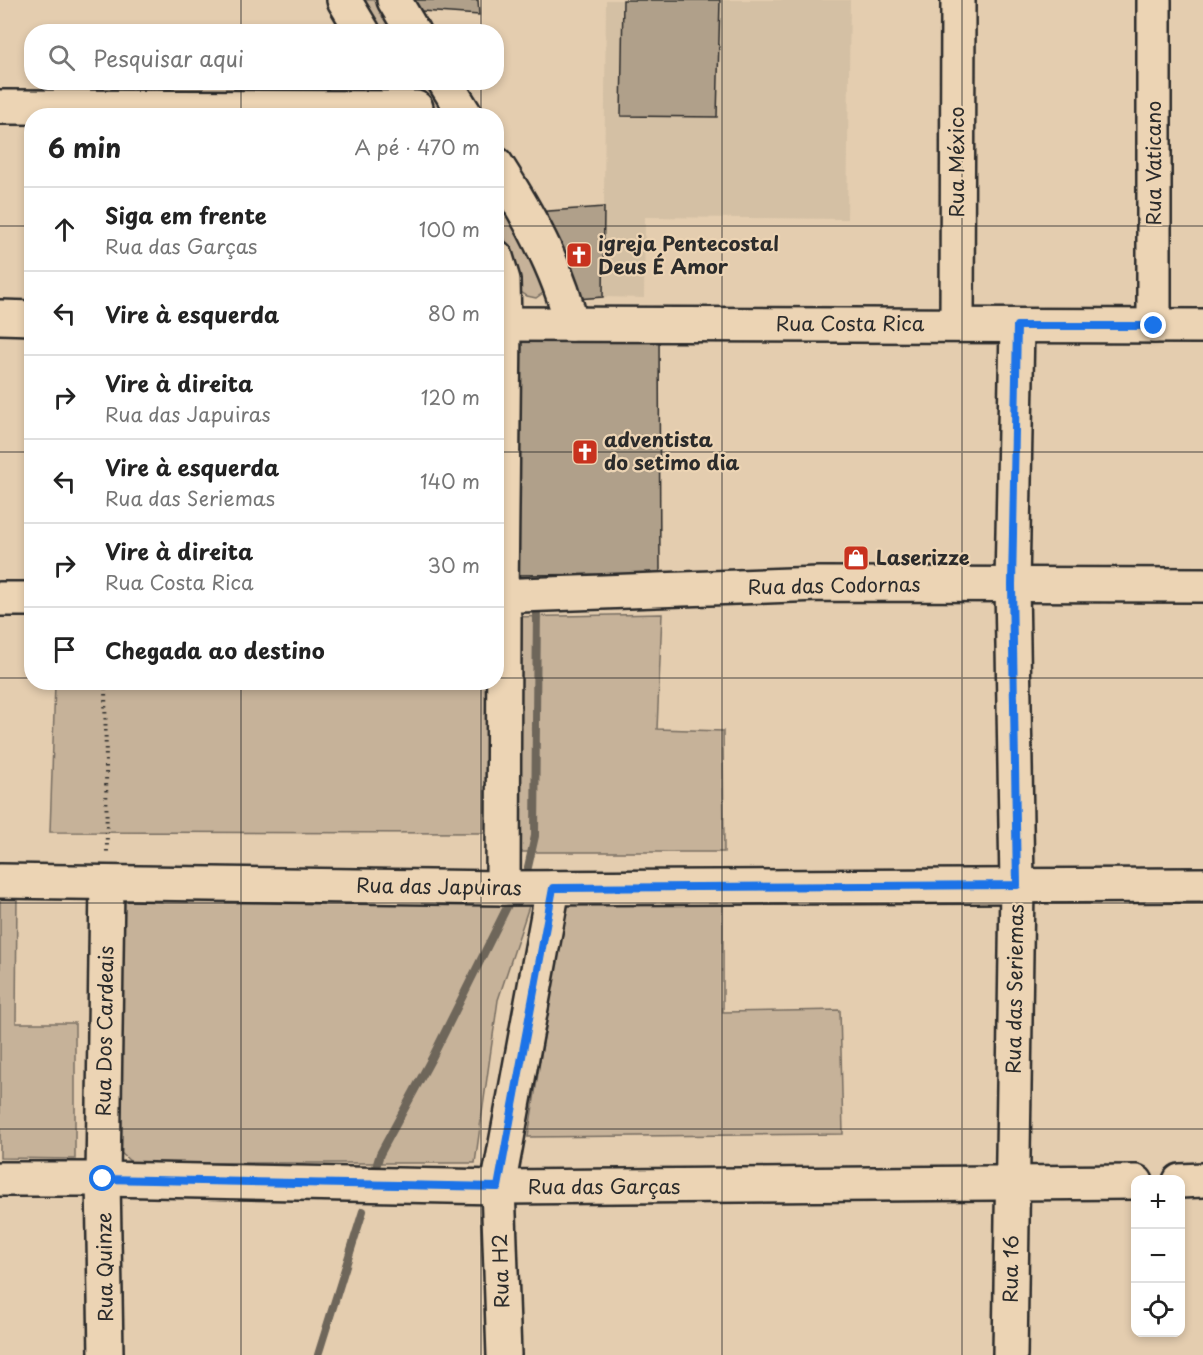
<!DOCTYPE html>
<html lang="pt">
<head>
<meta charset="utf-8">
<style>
  :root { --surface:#fff; --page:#f6f6f6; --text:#222; --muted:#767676; --line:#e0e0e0 }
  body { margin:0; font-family:"Playpen Sans",sans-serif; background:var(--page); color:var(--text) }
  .controls { position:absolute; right:18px; bottom:18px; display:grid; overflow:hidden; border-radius:12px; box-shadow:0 3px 9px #0003 }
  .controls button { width:54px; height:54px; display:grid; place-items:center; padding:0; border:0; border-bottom:2px solid var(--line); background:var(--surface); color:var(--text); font:30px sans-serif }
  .stop { position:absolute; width:18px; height:18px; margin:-14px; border:4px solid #1a73e8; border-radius:50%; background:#fff }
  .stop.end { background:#1a73e8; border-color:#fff; box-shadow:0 2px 6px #0008 }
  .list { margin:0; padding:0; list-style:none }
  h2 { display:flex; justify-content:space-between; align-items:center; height:78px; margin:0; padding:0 24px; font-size:26px }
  h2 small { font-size:20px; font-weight:400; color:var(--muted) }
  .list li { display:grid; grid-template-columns:39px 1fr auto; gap:18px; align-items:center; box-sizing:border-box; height:84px; padding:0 24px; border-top:2px solid var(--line) }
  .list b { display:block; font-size:22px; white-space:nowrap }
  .list p { margin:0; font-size:20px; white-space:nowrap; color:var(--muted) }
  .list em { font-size:20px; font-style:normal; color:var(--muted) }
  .icon { flex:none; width:33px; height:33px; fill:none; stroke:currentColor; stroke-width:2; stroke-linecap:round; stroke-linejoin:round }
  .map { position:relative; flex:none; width:1203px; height:1355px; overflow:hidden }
  .search { position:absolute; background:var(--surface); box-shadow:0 3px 9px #0003; left:24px; top:24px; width:480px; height:66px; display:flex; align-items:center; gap:15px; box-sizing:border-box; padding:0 21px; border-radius:24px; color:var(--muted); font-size:22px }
  .panel { position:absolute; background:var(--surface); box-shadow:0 3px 9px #0003; left:24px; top:108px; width:480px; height:582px; border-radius:24px }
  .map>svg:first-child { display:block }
  .built { fill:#d4c0a4 }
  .green { fill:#c6b299; stroke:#786e62; stroke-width:1.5 }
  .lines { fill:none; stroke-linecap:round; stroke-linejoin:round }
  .stream { stroke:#6e665a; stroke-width:8 }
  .building { fill:#b0a08a; stroke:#2b2b2b; stroke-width:1.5 }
  .minor-casing { stroke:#2b2b2b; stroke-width:38 }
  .path { stroke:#2b2b2b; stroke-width:4; stroke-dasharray:1.5 4.5; stroke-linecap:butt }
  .minor { stroke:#ecd4b4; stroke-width:33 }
  .route { stroke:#1a73e8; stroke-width:8 }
  .grid { fill:none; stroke:#2b2b2b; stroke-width:1.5; stroke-opacity:0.55 }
  .labels { text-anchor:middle; stroke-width:4.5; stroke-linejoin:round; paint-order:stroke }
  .street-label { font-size:20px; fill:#2b2b2b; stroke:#ecd4b4 }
  .poi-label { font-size:20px; font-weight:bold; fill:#2b2b2b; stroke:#ecd4b4; text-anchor:start }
</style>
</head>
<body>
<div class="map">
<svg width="1203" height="1355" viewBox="0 0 1203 1355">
  <rect width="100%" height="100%" fill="#e4cdaf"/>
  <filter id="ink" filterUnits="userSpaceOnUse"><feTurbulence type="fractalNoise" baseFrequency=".0167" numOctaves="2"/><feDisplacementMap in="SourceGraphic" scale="12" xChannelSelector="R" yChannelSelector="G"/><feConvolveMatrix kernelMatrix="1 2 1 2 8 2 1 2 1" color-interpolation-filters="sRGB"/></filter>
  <g filter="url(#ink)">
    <!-- built -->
    <polygon class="built" points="606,0 850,0 847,219 645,217 644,298 603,297"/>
    <!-- green -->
    <g class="green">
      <polygon points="357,0 381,0 400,31 376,31"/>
      <polygon points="410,83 432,83 455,115 432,115"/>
      <polygon points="497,179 547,290 536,298 527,296 521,292 515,275 508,248 497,218"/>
      <polygon points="662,614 657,729 723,731 724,852 510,852 511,617"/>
      <polygon points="55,683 491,683 494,833 50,832"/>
      <polygon points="0,891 17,891 16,1023 75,1023 75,1159 0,1158"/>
      <polygon points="124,894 533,894 498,1000 475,1163 132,1163 120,1152 119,902"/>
      <polygon points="723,894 723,1012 840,1010 843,1134 528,1137 566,897"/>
    </g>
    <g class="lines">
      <!-- stream -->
      <g class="stream">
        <polyline points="528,867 535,836 537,607"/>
        <polyline points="376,1167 380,1154 433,1056 508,905"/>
        <polyline points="318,1355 363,1211"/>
      </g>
    </g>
    <!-- building -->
    <g class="building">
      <polygon points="404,0 478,0 479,15 407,10"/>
      <polygon points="623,0 720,0 717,117 621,116"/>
      <polygon points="273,82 366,82 373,101 273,94"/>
      <polygon points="604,207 603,297 577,299 535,212"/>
      <polygon points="512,330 659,330 660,574 511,575"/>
    </g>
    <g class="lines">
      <defs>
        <g id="minor">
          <polyline points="344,0 363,32"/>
          <polyline points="394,0 413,32"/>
          <polyline points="1154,0 1154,326"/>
          <polyline points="445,82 466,116"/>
          <polyline points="0,107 416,108"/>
          <path d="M496,164C526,211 560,270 571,324"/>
          <polyline points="496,257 503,280 504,324 501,596 504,617 503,888"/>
          <polyline points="0,317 32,318"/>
          <polyline points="496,324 1203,326"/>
          <polyline points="957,324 958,0"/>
          <polyline points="496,596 819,584 1203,585"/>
          <polyline points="0,599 32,599"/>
          <polyline points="0,881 503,888 1203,885"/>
          <polyline points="0,1179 103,1179 498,1187 1136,1182"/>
          <polyline points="1180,1181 1203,1180"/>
          <polyline points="106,1355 103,1179 107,883"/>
          <polyline points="504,1355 498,1187 553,888"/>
          <polyline points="1010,1355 1017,885 1012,585 1017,326"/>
        </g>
      </defs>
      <!-- minor casing -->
      <use href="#minor" class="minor-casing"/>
      <!-- path -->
      <polyline class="path" points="105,682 107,853"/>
      <!-- minor -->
      <use href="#minor" class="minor"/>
    </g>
  </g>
  <g class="lines" filter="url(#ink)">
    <!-- route -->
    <polyline class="route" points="103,1179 498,1187 553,888 1017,885 1012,585 1017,326 1154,326"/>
  </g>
  <!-- grid -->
  <path class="grid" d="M241,0V32M481,0V32M722,0V1355M962,0V1355M241,82V116M481,82V116M0,226H32M496,226H1203M0,452H32M496,452H1203M0,678H32M496,678H1203M241,682V1355M481,682V1355M0,903H1203M0,1129H1203"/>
  <!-- icons -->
  <defs>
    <symbol id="church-square" viewBox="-11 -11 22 22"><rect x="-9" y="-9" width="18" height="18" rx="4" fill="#c8321e" stroke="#ecd4b4"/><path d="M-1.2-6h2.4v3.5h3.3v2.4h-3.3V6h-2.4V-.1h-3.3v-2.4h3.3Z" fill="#fff"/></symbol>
    <symbol id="shop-square" viewBox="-11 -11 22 22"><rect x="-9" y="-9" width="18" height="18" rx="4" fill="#c8321e" stroke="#ecd4b4"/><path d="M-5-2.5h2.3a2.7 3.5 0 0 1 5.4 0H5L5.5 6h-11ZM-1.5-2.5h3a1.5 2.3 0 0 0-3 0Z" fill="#fff"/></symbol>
  </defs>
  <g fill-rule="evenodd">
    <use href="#church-square" x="564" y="240" width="30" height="30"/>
    <use href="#church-square" x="570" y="437" width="30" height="30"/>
    <use href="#shop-square" x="841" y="543" width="30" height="30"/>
  </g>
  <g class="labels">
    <!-- street labels -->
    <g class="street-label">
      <text transform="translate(957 162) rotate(-90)" y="7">Rua México</text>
      <text transform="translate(1154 163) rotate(-90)" y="7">Rua Vaticano</text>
      <text x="850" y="331">Rua Costa Rica</text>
      <text transform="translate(834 586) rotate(-1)" y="7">Rua das Codornas</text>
      <text transform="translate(439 887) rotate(1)" y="7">Rua das Japuiras</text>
      <text transform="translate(1015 989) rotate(-89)" y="7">Rua das Seriemas</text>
      <text transform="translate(105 1031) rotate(-89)" y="7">Rua Dos Cardeais</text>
      <text x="604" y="1194">Rua das Garças</text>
      <text transform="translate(105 1267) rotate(-91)" y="7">Rua Quinze</text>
      <text transform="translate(1011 1269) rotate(-89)" y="7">Rua 16</text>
      <text transform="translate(501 1271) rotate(-92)" y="7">Rua H2</text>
    </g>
    <!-- poi labels -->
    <g class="poi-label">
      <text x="598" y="251">igreja Pentecostal<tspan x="598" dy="23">Deus É Amor</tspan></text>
      <text x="604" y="447">adventista<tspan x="604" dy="23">do setimo dia</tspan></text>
      <text x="876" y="565">Laserizze</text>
    </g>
  </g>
</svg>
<div class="controls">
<button>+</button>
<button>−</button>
<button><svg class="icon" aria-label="locate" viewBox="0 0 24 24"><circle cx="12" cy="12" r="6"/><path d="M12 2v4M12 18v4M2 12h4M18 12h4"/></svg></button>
</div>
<div class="stop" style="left:103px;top:1179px"></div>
<div class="stop end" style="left:1154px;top:326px"></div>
<div class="search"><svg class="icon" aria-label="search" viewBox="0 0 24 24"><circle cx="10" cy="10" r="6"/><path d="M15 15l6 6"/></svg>Pesquisar aqui</div>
<section class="panel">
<h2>6 min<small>A pé · 470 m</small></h2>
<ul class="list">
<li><svg class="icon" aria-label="ahead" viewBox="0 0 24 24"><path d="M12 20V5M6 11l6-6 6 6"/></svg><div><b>Siga em frente</b><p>Rua das Garças</p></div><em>100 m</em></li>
<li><svg class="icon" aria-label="left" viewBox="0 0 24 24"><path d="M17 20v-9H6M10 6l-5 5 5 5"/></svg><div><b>Vire à esquerda</b></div><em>80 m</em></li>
<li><svg class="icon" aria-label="right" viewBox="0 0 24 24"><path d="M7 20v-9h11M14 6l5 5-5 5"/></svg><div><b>Vire à direita</b><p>Rua das Japuiras</p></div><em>120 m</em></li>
<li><svg class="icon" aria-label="left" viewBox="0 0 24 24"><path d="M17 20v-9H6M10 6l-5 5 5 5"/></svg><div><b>Vire à esquerda</b><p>Rua das Seriemas</p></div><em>140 m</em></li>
<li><svg class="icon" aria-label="right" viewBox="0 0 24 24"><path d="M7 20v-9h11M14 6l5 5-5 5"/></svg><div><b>Vire à direita</b><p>Rua Costa Rica</p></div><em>30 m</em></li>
<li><svg class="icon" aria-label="arrive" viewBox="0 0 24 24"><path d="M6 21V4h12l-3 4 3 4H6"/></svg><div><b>Chegada ao destino</b></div></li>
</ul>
</section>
</div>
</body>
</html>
